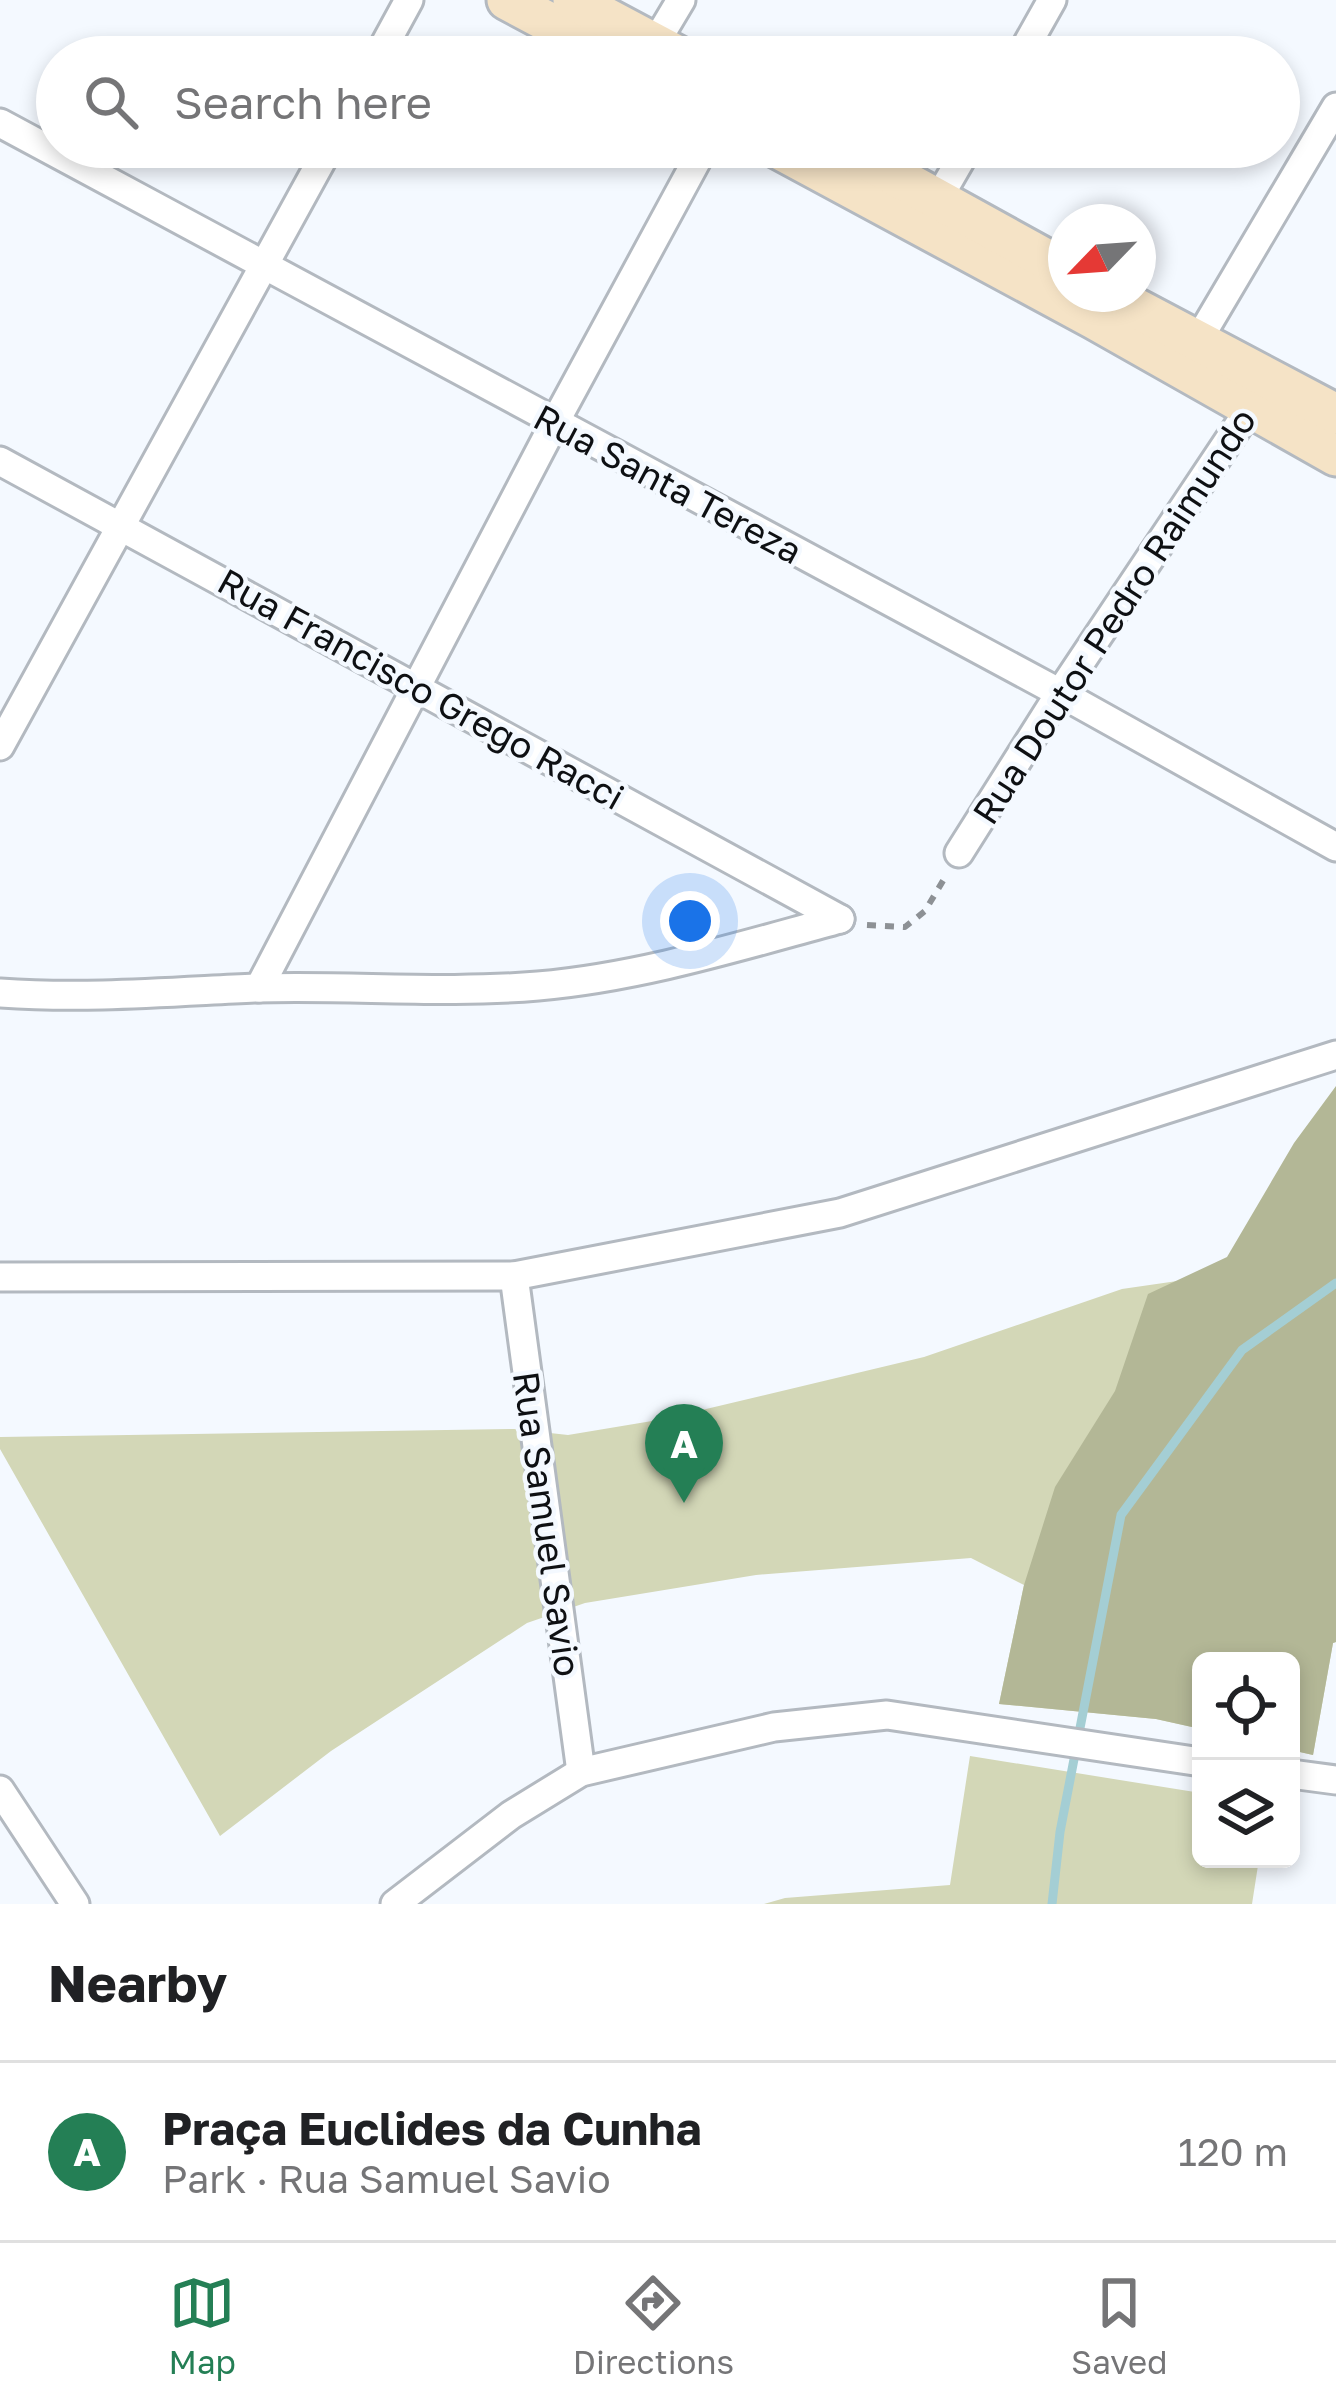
<!DOCTYPE html>
<html lang="en">
<head>
<meta charset="utf-8">
<style>
  :root { --surface:#fff; --page:#f6f6f6; --text:#202124; --muted:#757577; --line:#e0e0e0; --accent:#247f55 }
  body { margin:0; font-family:"Golos Text",sans-serif; background:var(--page); color:var(--text) }
  .controls { position:absolute; right:36px; bottom:36px; display:grid; overflow:hidden; border-radius:18px; box-shadow:0 6px 18px #0003 }
  .controls button { width:108px; height:108px; display:grid; place-items:center; padding:0; border:0; border-bottom:3px solid var(--line); background:var(--surface); color:var(--text); font:60px sans-serif }
  .compass { position:absolute; left:1048px; top:204px; width:108px; height:108px; border-radius:50%; background:var(--surface); box-shadow:0 6px 18px #0003; rotate:245deg }
  .you { position:absolute; left:690px; top:921px; width:42px; height:42px; margin:-30px; border:9px solid #fff; border-radius:50%; background:#1a73e8; box-shadow:0 0 0 18px #1a73e833 }
  .badge { display:grid; place-items:center; width:78px; height:78px; border-radius:50%; background:var(--accent); color:#fff; font-size:39px; font-weight:700 }
  .pin { position:absolute; translate:-50% -99px; filter:drop-shadow(0 3px 6px #0008) }
  .pin::after { content:''; position:absolute; top:63px; width:42px; height:36px; background:inherit; clip-path:polygon(0 0,100% 0,50% 100%) }
  .list { margin:0; padding:0; list-style:none }
  h2 { display:flex; justify-content:space-between; align-items:center; height:156px; margin:0; padding:0 48px; font-size:51px }
  h2 small { font-size:39px; font-weight:400; color:var(--muted) }
  .list li { display:grid; grid-template-columns:78px 1fr auto; gap:36px; align-items:center; box-sizing:border-box; height:180px; padding:0 48px; border-top:3px solid var(--line) }
  .list b { display:block; font-size:45px; white-space:nowrap }
  .list p { margin:0; font-size:39px; white-space:nowrap; color:var(--muted) }
  .list em { font-size:39px; font-style:normal; color:var(--muted) }
  .icon { flex:none; width:66px; height:66px; fill:none; stroke:currentColor; stroke-width:2; stroke-linecap:round; stroke-linejoin:round }
  .map { position:relative; flex:none; width:1336px; height:1904px; overflow:hidden }
  .search { position:absolute; background:var(--surface); box-shadow:0 6px 18px #0003; left:36px; right:36px; top:36px; height:132px; display:flex; align-items:center; gap:30px; box-sizing:border-box; padding:0 42px; border-radius:66px; color:var(--muted); font-size:45px }
  .sheet { height:336px; background:var(--surface) }
  nav { display:flex; justify-content:space-around; align-items:center; box-sizing:border-box; height:168px; border-top:3px solid var(--line); background:var(--surface); font-size:33px; color:var(--muted) }
  nav a { display:grid; justify-items:center; gap:6px }
  nav .on { color:var(--accent) }
  .map>svg:first-child { display:block }
  .green { fill:#d3d7b7 }
  .forest { fill:#b3b796 }
  .lines { fill:none; stroke-linecap:round; stroke-linejoin:round }
  .stream { stroke:#a4ced4; stroke-width:9 }
  .minor-casing { stroke:#b3b9c0; stroke-width:33 }
  .secondary-casing { stroke:#b3b9c0; stroke-width:45 }
  .path { stroke:#8d9195; stroke-width:6; stroke-dasharray:9 9; stroke-linecap:butt }
  .minor { stroke:#fff; stroke-width:27 }
  .secondary { stroke:#f5e3c6; stroke-width:39 }
  .labels { text-anchor:middle; stroke-width:9; stroke-linejoin:round; paint-order:stroke }
  .street-label { font-size:36px; fill:#0e1013; stroke:#f4f9ff }
</style>
</head>
<body>
<div class="map">
<svg width="1336" height="1904" viewBox="0 0 1336 1904">
  <rect width="100%" height="100%" fill="#f4f9ff"/>
  <!-- green -->
  <g class="green">
    <polygon points="1336,1258 1336,1642 1333,1643 1313,1755 1291,1750 1291,1661 1201,1661 1201,1729 1156,1719 999,1704 1024,1585 971,1558 756,1575 585,1603 527,1623 331,1751 220,1836 0,1449 0,1437 514,1429 568,1435 664,1419 924,1357 1122,1289"/>
    <polygon points="970,1756 1201,1793 1201,1859 1259,1859 1252,1904 764,1904 785,1898 950,1885"/>
  </g>
  <!-- forest -->
  <polygon class="forest" points="1336,1086 1336,1642 1333,1643 1313,1755 1291,1750 1291,1661 1201,1661 1201,1729 1156,1719 999,1704 1024,1585 1055,1487 1115,1391 1148,1294 1227,1257 1294,1143"/>
  <g class="lines">
    <!-- stream -->
    <polyline class="stream" points="1052,1904 1060,1832 1121,1515 1242,1350 1336,1283"/>
    <defs>
      <g id="minor">
        <polyline points="378,57 409,0"/>
        <polyline points="647,57 681,0"/>
        <polyline points="1020,57 1052,0"/>
        <polyline points="0,123 1060,693 1336,847"/>
        <polyline points="931,211 968,147"/>
        <polyline points="1190,354 1336,107"/>
        <polyline points="0,461 840,919"/>
        <polyline points="0,746 329,147"/>
        <polyline points="959,853 1060,693 1259,395"/>
        <polyline points="259,988 554,424 704,147"/>
        <path d="M0,993C86,999 169,992 255,988C349,985 443,994 538,986C641,977 740,946 840,919"/>
        <polyline points="514,1276 581,1772"/>
        <polyline points="0,1277 514,1276 840,1213 1336,1055"/>
        <polyline points="1291,1774 1336,1780"/>
        <polyline points="0,1790 75,1904"/>
        <polyline points="395,1904 511,1815 581,1772 774,1727 887,1715 1201,1762"/>
      </g>
      <g id="secondary">
        <polyline points="507,0 614,57"/>
        <polyline points="573,0 680,57"/>
        <polyline points="775,147 1094,319 1336,456"/>
        <polyline points="843,147 1066,270"/>
        <polyline points="1109,294 1336,414"/>
      </g>
    </defs>
    <!-- minor casing -->
    <use href="#minor" class="minor-casing"/>
    <!-- secondary casing -->
    <use href="#secondary" class="secondary-casing"/>
    <!-- path -->
    <polyline class="path" points="867,925 905,927 925,911 947,874"/>
    <!-- minor -->
    <use href="#minor" class="minor"/>
    <!-- secondary -->
    <use href="#secondary" class="secondary"/>
  </g>
  <g class="labels">
    <!-- street labels -->
    <g class="street-label">
      <text transform="translate(668 484) rotate(28)" y="13">Rua Santa Tereza</text>
      <text transform="translate(1114 616) rotate(-57)" y="13">Rua Doutor Pedro Raimundo</text>
      <text transform="translate(421 689) rotate(29)" y="13">Rua Francisco Grego Racci</text>
      <text transform="translate(547 1524) rotate(82)" y="13">Rua Samuel Savio</text>
    </g>
  </g>
</svg>
<div class="controls">
<button><svg class="icon" aria-label="locate" viewBox="0 0 24 24"><circle cx="12" cy="12" r="6"/><path d="M12 2v4M12 18v4M2 12h4M18 12h4"/></svg></button>
<button><svg class="icon" aria-label="layers" viewBox="0 0 24 24"><path d="M12 4l9 5-9 5-9-5zM3 14l9 5 9-5"/></svg></button>
</div>
<svg class="compass" viewBox="-18 -18 36 36"><path d="M0-13l5 13h-10z" fill="#e53935"/><path d="M0 13l5-13h-10z" fill="#757577"/></svg>
<div class="you"></div>
<div class="pin badge" style="left:684px;top:1503px">A</div>
<div class="search"><svg class="icon" aria-label="search" viewBox="0 0 24 24"><circle cx="10" cy="10" r="6"/><path d="M15 15l6 6"/></svg>Search here</div>
</div>
<section class="sheet">
<h2>Nearby<small></small></h2>
<ul class="list">
<li><span class="badge">A</span><div><b>Praça Euclides da Cunha</b><p>Park · Rua Samuel Savio</p></div><em>120 m</em></li>
</ul>
</section>
<nav>
<a class="on"><svg class="icon" aria-label="map" viewBox="0 0 24 24"><path d="M3 6l6-2 6 2 6-2v14l-6 2-6-2-6 2zM9 4v14M15 6v14"/></svg>Map</a>
<a><svg class="icon" aria-label="directions" viewBox="0 0 24 24"><path d="M12 3l9 9-9 9-9-9zM9 14v-3h6M13 9l2 2-2 2"/></svg>Directions</a>
<a><svg class="icon" aria-label="saved" viewBox="0 0 24 24"><path d="M7 4h10v16l-5-4-5 4z"/></svg>Saved</a>
</nav>
</body>
</html>
